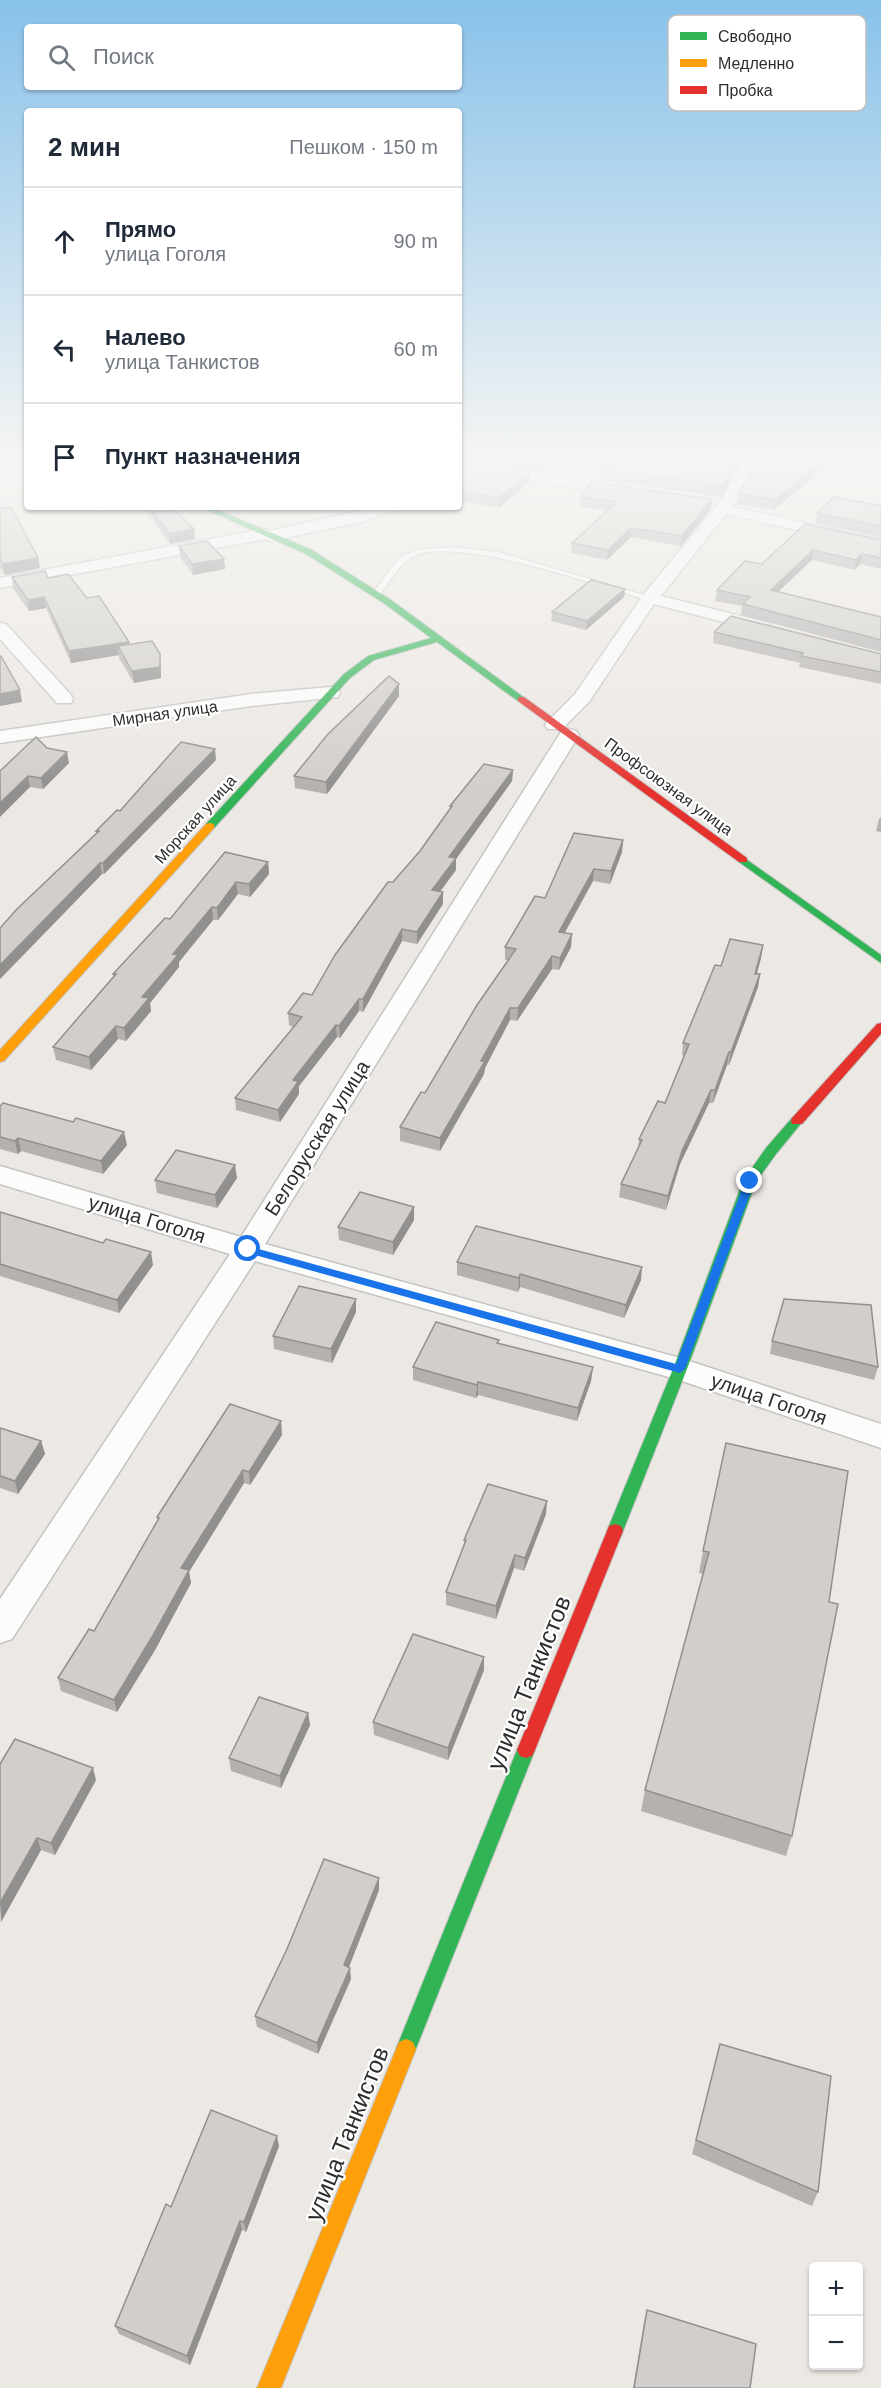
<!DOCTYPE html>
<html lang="ru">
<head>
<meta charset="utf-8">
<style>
  :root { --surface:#fff; --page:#f2f2f3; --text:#1f2937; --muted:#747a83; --line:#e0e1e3 }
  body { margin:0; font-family:Arial,sans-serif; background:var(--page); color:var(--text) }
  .controls { position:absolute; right:18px; bottom:18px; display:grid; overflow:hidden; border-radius:6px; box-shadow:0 2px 4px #0004 }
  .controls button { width:54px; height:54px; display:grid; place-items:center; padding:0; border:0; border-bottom:2px solid var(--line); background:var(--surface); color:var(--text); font:30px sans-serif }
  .stop { position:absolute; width:18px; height:18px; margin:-14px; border:4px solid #1a73e8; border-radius:50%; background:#fff }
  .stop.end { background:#1a73e8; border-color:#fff; box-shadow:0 2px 6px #0008 }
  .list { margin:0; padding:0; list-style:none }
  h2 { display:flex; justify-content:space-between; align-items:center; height:78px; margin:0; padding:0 24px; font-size:26px }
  h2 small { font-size:20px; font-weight:400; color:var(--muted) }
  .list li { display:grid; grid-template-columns:39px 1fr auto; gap:18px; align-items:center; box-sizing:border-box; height:108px; padding:0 24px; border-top:2px solid var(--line) }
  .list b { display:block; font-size:22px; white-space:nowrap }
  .list p { margin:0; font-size:20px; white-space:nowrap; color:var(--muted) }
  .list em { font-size:20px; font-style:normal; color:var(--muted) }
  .icon { flex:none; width:33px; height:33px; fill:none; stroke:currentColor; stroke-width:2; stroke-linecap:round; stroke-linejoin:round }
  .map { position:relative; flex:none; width:881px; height:2388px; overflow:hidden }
  .search { position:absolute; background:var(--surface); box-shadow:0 2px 4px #0004; left:24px; top:24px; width:438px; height:66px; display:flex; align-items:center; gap:15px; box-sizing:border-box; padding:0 21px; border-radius:6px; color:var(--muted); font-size:22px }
  .panel { position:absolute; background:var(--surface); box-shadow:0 2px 4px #0004; left:24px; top:108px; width:438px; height:402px; border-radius:6px }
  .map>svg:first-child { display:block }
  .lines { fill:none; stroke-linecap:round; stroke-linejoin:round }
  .lane-casing { stroke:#c5c4c5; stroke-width:2 }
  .street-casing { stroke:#c5c4c5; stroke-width:3 }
  .fast-casing { stroke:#c5c4c5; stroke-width:2 }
  .slow-casing { stroke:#c5c4c5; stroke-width:2 }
  .jam-casing { stroke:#c5c4c5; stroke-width:2 }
  .lane { fill:#fcfcfb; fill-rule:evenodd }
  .street { fill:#fcfcfb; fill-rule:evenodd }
  .fast { fill:#30b455; fill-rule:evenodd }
  .slow { fill:#ff9f0a; fill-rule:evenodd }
  .jam { fill:#e5322d; fill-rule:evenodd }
  .wall { fill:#b4b1af }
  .shaded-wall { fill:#92908e }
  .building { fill:#d1cecb; stroke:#92908e; stroke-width:1.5 }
  .route { fill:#1a73e8 }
  .labels { text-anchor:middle; stroke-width:4.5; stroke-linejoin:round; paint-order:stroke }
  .far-street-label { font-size:16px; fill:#2e2e2e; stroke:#fff }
  .street-label { font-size:20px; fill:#2e2e2e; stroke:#fff }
  .near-street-label { font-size:24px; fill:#2e2e2e; stroke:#fff }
  .key { fill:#fff; stroke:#c0c0c0; stroke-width:1.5 }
  .key-label { font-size:16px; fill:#2e2e2e }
</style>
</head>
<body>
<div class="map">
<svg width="881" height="2388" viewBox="0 0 881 2388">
  <rect width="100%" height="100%" fill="#ece8e4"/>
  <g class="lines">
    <defs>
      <g id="lane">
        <polygon points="103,507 119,507 94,513 90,511"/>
        <path d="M452,547L499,552L654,598L647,600C599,586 458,536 415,556C399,563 390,582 379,596L372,594L399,558L416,550Z"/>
      </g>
      <g id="street">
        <polygon points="747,458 762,458 732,507 881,539 881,549 726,514 661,596 768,623 771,627 768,631 762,632 654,604 589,702 562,729 548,729 545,725 548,721 575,694 644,594 720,502"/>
        <polygon points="459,462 624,485 632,490 624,495 459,470"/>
        <polygon points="376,507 398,507 395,510 365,521 271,541 265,539 0,588 0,578 264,529 270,531"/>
        <polygon points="0,623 6,624 71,695 73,699 71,703 57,703 0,639"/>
        <polygon points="331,687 338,689 340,693 338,697 251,706 0,743 0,731 251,694"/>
        <polygon points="569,729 576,731 579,735 265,1244 680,1358 881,1424 881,1448 676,1379 255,1261 12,1639 0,1643 0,1599 230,1254 0,1184 0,1166 241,1237 559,735 562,731"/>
      </g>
      <g id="fast">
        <polygon points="200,507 211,507 312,550 391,600 526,699 518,701 437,642 374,660 350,678 214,828 206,828 206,824 344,674 368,656 431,638 385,604 306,554"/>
        <polygon points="743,857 881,955 881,963 739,862 739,858"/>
        <polygon points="797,1117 803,1121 776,1154 756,1182 687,1369 623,1531 621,1536 615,1538 609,1536 607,1531 673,1369 743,1181 766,1148 792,1118"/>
        <polygon points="526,1742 532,1744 535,1750 413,2056 406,2059 399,2056 396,2049 517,1750 520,1744"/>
      </g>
      <g id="slow">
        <polygon points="210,823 214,824 214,828 4,1061 0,1062 0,1050 206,824"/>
        <polygon points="406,2039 413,2042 416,2049 281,2388 257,2388 399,2042"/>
      </g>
      <g id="jam">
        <polygon points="518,697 524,697 747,858 747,862 739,862 518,701"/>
        <polygon points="881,1023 881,1034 802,1124 792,1124 791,1121 792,1118 877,1024"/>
        <polygon points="615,1524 621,1526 623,1531 535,1750 532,1756 526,1758 520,1756 517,1750 607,1531 609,1526"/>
      </g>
    </defs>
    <!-- lane casing -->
    <use href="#lane" class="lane-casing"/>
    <!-- street casing -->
    <use href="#street" class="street-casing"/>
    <!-- fast casing -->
    <use href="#fast" class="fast-casing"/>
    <!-- slow casing -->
    <use href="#slow" class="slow-casing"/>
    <!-- jam casing -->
    <use href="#jam" class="jam-casing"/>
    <!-- lane -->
    <use href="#lane" class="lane"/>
    <!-- street -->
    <use href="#street" class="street"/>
    <!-- fast -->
    <use href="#fast" class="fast"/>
    <!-- slow -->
    <use href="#slow" class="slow"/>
    <!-- jam -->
    <use href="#jam" class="jam"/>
  </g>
  <!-- wall -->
  <g class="wall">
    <polygon points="498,458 555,458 555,461 542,471 498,465"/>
    <polygon points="744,458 721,497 599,479 600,469 684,461"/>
    <polygon points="826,468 773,510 736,504 738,494"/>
    <polygon points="529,482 499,508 459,501 459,487"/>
    <polygon points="580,497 712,499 711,509 681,546 631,537 607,560 571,553 572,543 608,510 580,507"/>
    <polygon points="881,506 881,537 816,523 817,513"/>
    <polygon points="143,507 172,507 194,529 195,539 170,544 144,509"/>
    <polygon points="0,508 40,568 5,575 0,568"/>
    <polygon points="805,524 881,540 881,569 860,564 854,570 812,560 778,592 881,617 881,652 741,615 742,606 715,601 717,590 762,564"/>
    <polygon points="179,546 224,559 225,569 193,575 180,557"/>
    <polygon points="12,577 48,578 129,645 161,665 161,678 134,683 119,658 119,655 71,663 46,608 29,611 13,588"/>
    <polygon points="625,589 624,597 586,630 551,621 552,612"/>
    <polygon points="714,632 881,654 881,684 799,667 800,663 713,643"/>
    <polygon points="399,684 399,696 327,794 295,788 294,776"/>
    <polygon points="47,748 69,763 43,789 30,787 0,771"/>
    <polygon points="216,760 104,874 102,874 0,979 97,833 96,831 120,811"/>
    <polygon points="513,770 512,781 456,859 456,870 440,892 443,904 417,944 402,941 363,1012 359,1011 340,1038 337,1037 299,1086 299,1094 280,1122 236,1110 235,1098 293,1027 289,1025 288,1013 312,995 393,882 420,851 450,809 450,806"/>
    <polygon points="881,817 881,832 876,831 879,819"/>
    <polygon points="623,840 622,852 610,884 593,881 565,933 571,947 559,970 552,969 517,1021 510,1020 485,1068 484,1074 440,1151 400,1141 400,1127 425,1093 509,960 505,960 505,947 545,898"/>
    <polygon points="268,862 269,874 250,897 238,894 218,920 213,920 179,962 179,967 150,1003 151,1011 126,1041 118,1039 91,1070 56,1060 53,1047 113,977 113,974 170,919"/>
    <polygon points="763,945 761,958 757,974 760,974 758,987 729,1065 727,1065 713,1103 709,1103 680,1164 666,1210 619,1197 621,1184 638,1149 639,1139 665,1103 684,1056 682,1055 683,1043 721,966"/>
    <polygon points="0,1106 73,1122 127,1145 103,1174 21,1151 18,1154 0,1149"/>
    <polygon points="237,1178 217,1208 157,1193 155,1180"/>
    <polygon points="0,1212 103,1243 153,1265 119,1313 0,1276"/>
    <polygon points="414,1220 393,1255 339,1240 338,1227"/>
    <polygon points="457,1262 641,1280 624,1318 520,1287 518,1292 457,1275"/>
    <polygon points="356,1312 332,1363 274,1349 273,1336"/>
    <polygon points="499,1340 498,1344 593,1367 591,1381 577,1421 478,1395 476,1398 413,1380 413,1367"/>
    <polygon points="772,1341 878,1367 874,1380 770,1354"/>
    <polygon points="281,1421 282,1435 250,1485 244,1483 189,1572 191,1583 155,1650 117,1712 61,1691 58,1678 94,1631 158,1521 157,1517"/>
    <polygon points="0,1428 41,1441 45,1454 18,1494 0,1488"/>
    <polygon points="726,1443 792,1836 786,1856 641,1811 645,1790 703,1574 699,1573 703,1551"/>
    <polygon points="546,1514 524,1571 514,1568 496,1619 446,1605 446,1592 464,1546 464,1540"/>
    <polygon points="484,1670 448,1760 374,1735 373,1722"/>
    <polygon points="308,1713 310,1725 281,1788 231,1771 229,1758"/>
    <polygon points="0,1764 96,1780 55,1855 41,1850 1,1922"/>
    <polygon points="379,1890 349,1967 351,1979 318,2054 257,2027 255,2016"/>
    <polygon points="720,2044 818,2192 812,2206 692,2154"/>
    <polygon points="279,2146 246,2232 242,2230 190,2365 119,2334 115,2326 171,2207"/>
    <polygon points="647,2310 750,2388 633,2388 644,2322"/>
  </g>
  <!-- shaded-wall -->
  <g class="shaded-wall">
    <polygon points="546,458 555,458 555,461 542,471 543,461"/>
    <polygon points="739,458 744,458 721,497 722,486"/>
    <polygon points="828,458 826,468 773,510 774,500"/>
    <polygon points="530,472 529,482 499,508 499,498"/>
    <polygon points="712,499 711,509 681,546 682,536"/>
    <polygon points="631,528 631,537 607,560 608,550"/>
    <polygon points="194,529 195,539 170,544 169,534"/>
    <polygon points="813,550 812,560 769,600 771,590"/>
    <polygon points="862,554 860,564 854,570 856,560"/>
    <polygon points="38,558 40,568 5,575 3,564"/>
    <polygon points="224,559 225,569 193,575 192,564"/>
    <polygon points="625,589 624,597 586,630 587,621"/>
    <polygon points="44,597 46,608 29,611 28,600"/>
    <polygon points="129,642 130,653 118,646 119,655 71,663 69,651"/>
    <polygon points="160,654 161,678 134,683 132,671"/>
    <polygon points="399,684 399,696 327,794 326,782"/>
    <polygon points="20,690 22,702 0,706 0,694"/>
    <polygon points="215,749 216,760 104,874 103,863"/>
    <polygon points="67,752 69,763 43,789 41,778"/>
    <polygon points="513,770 512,781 456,859 456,870 432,902 432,890 449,857"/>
    <polygon points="28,776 30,787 0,817 0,803"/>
    <polygon points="623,840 622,852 610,884 611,871"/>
    <polygon points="268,862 269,874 250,897 249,884"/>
    <polygon points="100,863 102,874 0,979 0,965"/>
    <polygon points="594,869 593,881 558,944 559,932"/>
    <polygon points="236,882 238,894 218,920 217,908"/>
    <polygon points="443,892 443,904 417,944 417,932"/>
    <polygon points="212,907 213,920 179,962 179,967 150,1003 151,1011 126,1041 124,1028 142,997 173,954"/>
    <polygon points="402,929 402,941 363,1012 363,999"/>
    <polygon points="572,934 571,947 559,970 560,958"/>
    <polygon points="763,945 761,958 753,986 755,974"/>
    <polygon points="552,956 552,969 517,1021 518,1008"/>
    <polygon points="760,974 758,987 729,1065 731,1052"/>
    <polygon points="359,999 359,1011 340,1038 339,1026"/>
    <polygon points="510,1008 510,1020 485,1068 484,1074 440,1151 440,1138"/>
    <polygon points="336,1025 337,1037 299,1086 299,1094 280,1122 278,1110 293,1080"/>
    <polygon points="116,1026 118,1039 91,1070 89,1057"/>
    <polygon points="729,1052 727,1065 713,1103 715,1090"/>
    <polygon points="711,1090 709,1103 680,1164 666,1210 668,1196 682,1151"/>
    <polygon points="124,1132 127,1145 103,1174 101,1161"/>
    <polygon points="18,1138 21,1151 18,1154 15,1141"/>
    <polygon points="235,1165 237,1178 217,1208 215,1195"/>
    <polygon points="414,1207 414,1220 393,1255 393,1242"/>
    <polygon points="151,1252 153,1265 119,1313 117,1300"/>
    <polygon points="642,1267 641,1280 624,1318 626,1305"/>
    <polygon points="520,1274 520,1287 518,1292 519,1278"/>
    <polygon points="356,1299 356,1312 332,1363 331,1349"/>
    <polygon points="593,1367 591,1381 577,1421 578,1408"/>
    <polygon points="478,1382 478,1395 476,1398 477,1385"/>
    <polygon points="281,1421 282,1435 250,1485 249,1472"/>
    <polygon points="41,1441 45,1454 18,1494 15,1481"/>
    <polygon points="243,1470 244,1483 189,1572 191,1583 155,1650 117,1712 114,1700 181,1568"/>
    <polygon points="547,1501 546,1514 524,1571 525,1558"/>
    <polygon points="515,1555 514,1568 496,1619 496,1606"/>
    <polygon points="484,1657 484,1670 448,1760 448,1748"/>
    <polygon points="308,1713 310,1725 281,1788 280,1776"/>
    <polygon points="93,1768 96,1780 55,1855 51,1843"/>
    <polygon points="37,1838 41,1850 1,1922 0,1903"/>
    <polygon points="379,1878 379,1890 345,1977 344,1965"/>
    <polygon points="350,1968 351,1979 318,2054 317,2043"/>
    <polygon points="277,2136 279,2146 246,2232 244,2222"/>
    <polygon points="240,2221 242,2230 190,2365 187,2356"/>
  </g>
  <!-- building -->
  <g class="building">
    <polygon points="521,458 546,458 543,461"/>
    <polygon points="608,458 656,458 684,461 686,458 739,458 722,486 600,469"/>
    <polygon points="759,458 827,458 774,500 738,494"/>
    <polygon points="485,466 530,472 499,498 459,491 459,487"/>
    <polygon points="591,482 712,499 682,536 631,528 608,550 572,543 617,502 580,497"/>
    <polygon points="834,497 881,506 881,526 817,513"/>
    <polygon points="11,507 38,558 3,564 0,560 0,508"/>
    <polygon points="149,507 172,507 194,529 169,534"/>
    <polygon points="805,524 881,540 881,558 862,554 856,560 813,550 771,590 881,617 881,640 743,604 750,597 717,590 745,561 762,564"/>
    <polygon points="207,541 224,559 192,564 179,546"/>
    <polygon points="45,571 48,578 68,574 87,598 99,596 129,642 69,651 44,597 28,600 12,577"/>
    <polygon points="591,580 625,589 587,621 552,612"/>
    <polygon points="731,616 881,654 881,672 801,656 803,653 714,632"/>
    <polygon points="152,641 160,654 160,667 132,671 118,646"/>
    <polygon points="0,656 1,656 20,690 0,694"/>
    <polygon points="389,676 399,684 326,782 294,776 328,734"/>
    <polygon points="36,737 47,748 67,752 41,778 28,776 0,803 0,771"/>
    <polygon points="181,742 215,749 103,863 100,863 0,965 0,928 17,909 99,831 96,831 117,810 120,811"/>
    <polygon points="484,764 513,770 449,857 456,858 432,890 443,892 417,932 402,929 363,999 359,999 339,1026 336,1025 293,1080 298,1082 278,1110 235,1098 302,1017 288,1013 303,993 312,995 335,955 388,882 393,882 420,851 452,806 450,806"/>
    <polygon points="574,833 623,840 611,871 594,869 559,932 572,934 560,958 552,956 518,1008 510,1008 481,1061 485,1061 440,1138 400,1127 421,1092 425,1093 477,1005 516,949 505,947 535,896 545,898"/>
    <polygon points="225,852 268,862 249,884 236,882 217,908 212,907 173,954 178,955 142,997 149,998 124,1028 116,1026 89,1057 53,1047 116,974 113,974 165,918 170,919"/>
    <polygon points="730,939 763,945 755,974 760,974 731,1052 729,1052 715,1090 711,1090 682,1151 668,1196 621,1184 642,1140 639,1139 658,1101 665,1103 689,1044 683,1043 715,965 721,966"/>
    <polygon points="3,1103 73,1122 76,1118 124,1132 101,1161 18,1138 15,1141 0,1137 0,1106"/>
    <polygon points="176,1150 235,1165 215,1195 155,1180"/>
    <polygon points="360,1192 414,1207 393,1242 338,1227"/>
    <polygon points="0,1212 103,1243 106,1239 151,1252 117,1300 0,1264"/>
    <polygon points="476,1226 642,1267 626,1305 520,1274 519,1278 457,1262"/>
    <polygon points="299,1286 356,1299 331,1349 273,1336"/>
    <polygon points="784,1299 871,1305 878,1367 772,1341"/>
    <polygon points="436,1322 499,1340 497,1343 593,1367 578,1408 478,1382 477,1385 413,1367"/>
    <polygon points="230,1404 281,1421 249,1472 243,1470 181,1568 189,1570 152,1637 114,1700 58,1678 89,1629 94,1631 159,1518 157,1517"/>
    <polygon points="0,1428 41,1441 15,1481 0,1476"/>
    <polygon points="726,1443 848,1471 829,1602 838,1604 792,1836 645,1790 709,1552 703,1551"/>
    <polygon points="488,1484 547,1501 525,1558 515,1555 496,1606 446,1592 466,1540 464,1540"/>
    <polygon points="413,1634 484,1657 448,1748 373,1722"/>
    <polygon points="259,1697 308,1713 280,1776 229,1758"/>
    <polygon points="15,1739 93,1768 51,1843 37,1838 0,1903 0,1764"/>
    <polygon points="324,1859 379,1878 344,1965 350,1968 317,2043 255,2016 287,1949"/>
    <polygon points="720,2044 831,2076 818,2192 696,2140"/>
    <polygon points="211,2110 277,2136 244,2222 240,2221 187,2356 115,2326 166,2204 171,2207"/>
    <polygon points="647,2310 756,2344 750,2388 634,2388"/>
  </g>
  <!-- sky -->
  <linearGradient id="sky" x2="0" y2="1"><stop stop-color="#88c2ea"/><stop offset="0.58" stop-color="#f6f5f3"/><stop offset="1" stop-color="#f6f5f3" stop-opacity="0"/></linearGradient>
  <rect width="881" height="793" fill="url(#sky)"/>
  <!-- route -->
  <polygon class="route" points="750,1178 755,1181 685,1369 680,1373 248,1253 243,1249 248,1246 676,1364 745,1181"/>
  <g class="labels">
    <!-- far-street labels -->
    <g class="far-street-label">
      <text transform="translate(165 713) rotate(-8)" y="6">Мирная улица</text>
      <text transform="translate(669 786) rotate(36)" y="6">Профсоюзная улица</text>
      <text transform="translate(195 819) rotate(-48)" y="6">Морская улица</text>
    </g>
    <!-- street labels -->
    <g class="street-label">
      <text transform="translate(317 1138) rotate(-58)" y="7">Белорусская улица</text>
      <text transform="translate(147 1219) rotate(17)" y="7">улица Гоголя</text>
      <text transform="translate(769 1399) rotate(19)" y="7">улица Гоголя</text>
    </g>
    <!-- near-street labels -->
    <g class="near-street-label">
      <text transform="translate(529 1683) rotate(-68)" y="8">улица Танкистов</text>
      <text transform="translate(347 2134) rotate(-68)" y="8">улица Танкистов</text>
    </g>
  </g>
  <!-- legend -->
  <rect x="668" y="15" width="198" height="96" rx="9" class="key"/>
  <rect x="680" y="32" width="27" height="8" fill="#30b455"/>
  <rect x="680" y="59" width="27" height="8" fill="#ff9f0a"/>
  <rect x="680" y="86" width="27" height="8" fill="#e5322d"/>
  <g class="key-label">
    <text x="718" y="42">Свободно</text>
    <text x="718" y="69">Медленно</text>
    <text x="718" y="96">Пробка</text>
  </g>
</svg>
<div class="controls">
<button>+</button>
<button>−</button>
</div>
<div class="stop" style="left:248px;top:1249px"></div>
<div class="stop end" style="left:750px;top:1181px"></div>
<div class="search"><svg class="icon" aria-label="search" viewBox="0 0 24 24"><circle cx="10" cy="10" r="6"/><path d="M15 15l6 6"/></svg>Поиск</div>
<section class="panel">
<h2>2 мин<small>Пешком · 150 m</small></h2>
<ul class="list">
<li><svg class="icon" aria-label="ahead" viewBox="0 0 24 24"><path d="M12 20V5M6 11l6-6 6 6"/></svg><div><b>Прямо</b><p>улица Гоголя</p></div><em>90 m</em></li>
<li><svg class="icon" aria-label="left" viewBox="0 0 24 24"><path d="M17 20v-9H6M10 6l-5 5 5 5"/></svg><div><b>Налево</b><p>улица Танкистов</p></div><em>60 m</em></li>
<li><svg class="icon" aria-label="arrive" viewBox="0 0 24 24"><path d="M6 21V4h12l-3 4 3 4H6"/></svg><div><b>Пункт назначения</b></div></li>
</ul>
</section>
</div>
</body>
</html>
